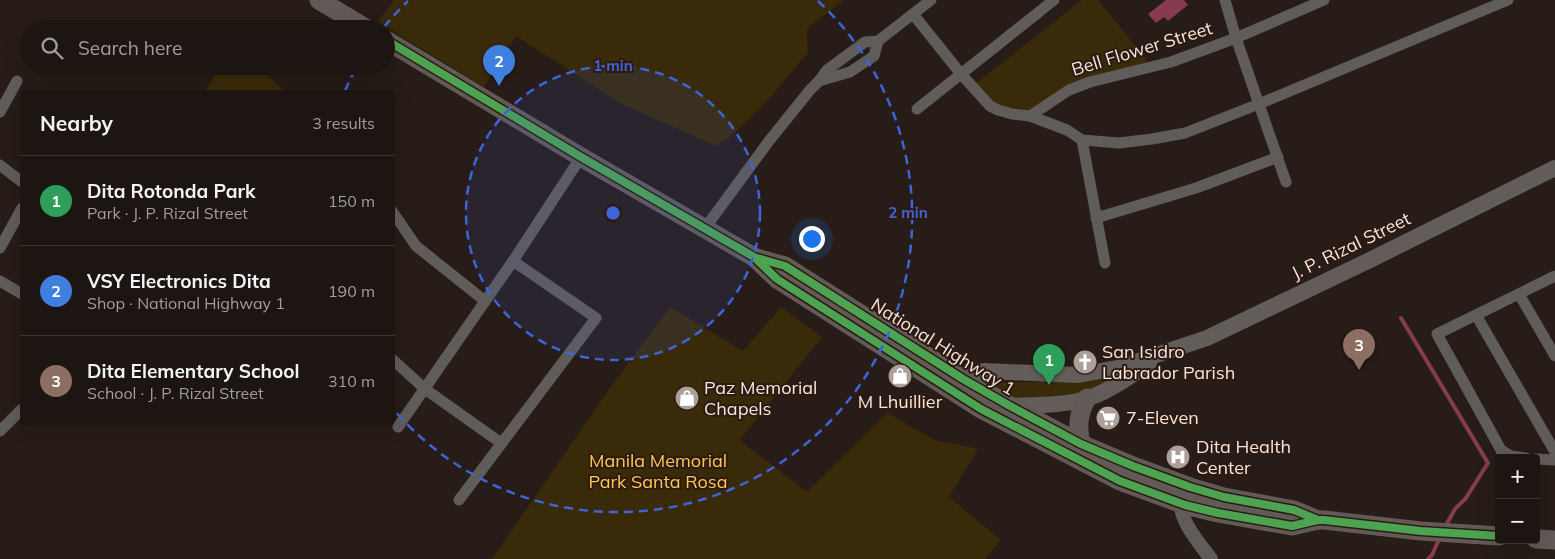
<!DOCTYPE html>
<html lang="en">
<head>
<meta charset="utf-8">
<style>
  :root { --surface:#1d1511; --page:#2a221f; --text:#f1f3f6; --muted:#a09f9f; --line:#3b3431; --accent:#ac9f9a }
  body { margin:0; font-family:Mulish,sans-serif; background:var(--page); color:var(--text) }
  .controls { position:absolute; right:15px; bottom:15px; display:grid; overflow:hidden; border-radius:5px; box-shadow:0 5px 20px #0002 }
  .controls button { width:45px; height:45px; display:grid; place-items:center; padding:0; border:0; border-bottom:1px solid var(--line); background:var(--surface); color:var(--text); font:25px sans-serif }
  .you { position:absolute; left:811px; top:238px; width:18px; height:18px; margin:-12px; border:4px solid #fff; border-radius:50%; background:#1a73e8; box-shadow:0 0 0 8px #1a73e833 }
  .badge { display:grid; place-items:center; width:32px; height:32px; border-radius:50%; background:var(--accent); color:#fff; font-size:16px; font-weight:700 }
  .pin { position:absolute; translate:-50% -41px; filter:drop-shadow(0 1px 2px #0008) }
  .pin::after { content:''; position:absolute; top:26px; width:18px; height:15px; background:inherit; clip-path:polygon(0 0,100% 0,50% 100%) }
  .list { margin:0; padding:0; list-style:none }
  h2 { display:flex; justify-content:space-between; align-items:center; height:65px; margin:0; padding:0 20px; font-size:21px }
  h2 small { font-size:16px; font-weight:400; color:var(--muted) }
  .list li { display:grid; grid-template-columns:32px 1fr auto; gap:15px; align-items:center; box-sizing:border-box; height:90px; padding:0 20px; border-top:1px solid var(--line) }
  .list b { display:block; font-size:19px; white-space:nowrap }
  .list p { margin:0; font-size:16px; white-space:nowrap; color:var(--muted) }
  .list em { font-size:16px; font-style:normal; color:var(--muted) }
  .icon { flex:none; width:28px; height:28px; fill:none; stroke:currentColor; stroke-width:2; stroke-linecap:round; stroke-linejoin:round }
  .map { position:relative; flex:none; width:1555px; height:559px; overflow:hidden }
  .search { position:absolute; background:var(--surface); box-shadow:0 5px 20px #0002; left:20px; top:20px; width:375px; height:55px; display:flex; align-items:center; gap:12px; box-sizing:border-box; padding:0 18px; border-radius:28px; color:var(--muted); font-size:19px }
  .panel { position:absolute; background:var(--surface); box-shadow:0 5px 20px #0002; left:20px; top:90px; width:375px; height:335px; border-radius:5px }
  .map>svg:first-child { display:block }
  .green { fill:#392a09 }
  .water { fill:#873b4e }
  .lines { fill:none; stroke-linecap:round; stroke-linejoin:round }
  .stream { stroke:#873b4e; stroke-width:4 }
  .minor { stroke:#605c59; stroke-width:11 }
  .tertiary { stroke:#605c59; stroke-width:14 }
  .secondary { stroke:#635d5a; stroke-width:16 }
  .trunk { stroke:#625a56; stroke-width:19 }
  .cycleway-casing { stroke:#2d1a11; stroke-width:11 }
  .cycleway { stroke:#4ca352; stroke-width:8 }
  .ring { fill:none; stroke:#3d65d9; stroke-width:2.5; stroke-dasharray:9 6 }
  .labels { text-anchor:middle; stroke-width:4; stroke-linejoin:round; paint-order:stroke }
  .street-label { font-size:18px; fill:#f4e6e0; stroke:#2d1a11 }
  .poi-label { font-size:18px; fill:#f4e6e0; stroke:#2d1a11; text-anchor:start }
  .park-label { font-size:18px; fill:#fdc956; stroke:#2d1a11 }
  .centre { fill:#3d65d9; stroke:#2d1a11; stroke-width:2.5 }
  .ring-label { font-size:15px; text-anchor:middle; font-weight:bold; fill:#3d65d9; stroke:#2d1a11; stroke-width:4; stroke-linejoin:round; paint-order:stroke }
</style>
</head>
<body>
<div class="map">
<svg width="1555" height="559" viewBox="0 0 1555 559">
  <rect width="100%" height="100%" fill="#271c17"/>
  <!-- green -->
  <g class="green">
    <path d="M394,0H844L807,29L808,53C782,83 749,126 716,146L620,103L516,36L484,87L378,22Z"/>
    <polygon points="1082,0 1098,0 1148,61 1087,83 1028,113 1008,113 971,87"/>
    <polygon points="220,66 265,66 269,77 286,92 205,92"/>
    <polygon points="670,307 743,351 781,307 822,337 740,440 807,492 887,413 935,440 978,449 949,497 1001,540 985,559 492,559 612,385"/>
    <polygon points="1144,366 1095,392 1021,403 983,383 1068,381"/>
  </g>
  <!-- water -->
  <polygon class="water" points="1166,0 1184,0 1188,5 1168,21 1164,17 1156,23 1148,14"/>
  <g class="lines">
    <!-- stream -->
    <g class="stream">
      <polyline points="1401,318 1488,463 1466,498 1455,509 1445,527"/>
      <polyline points="1428,559 1432,555 1440,537"/>
    </g>
    <!-- minor -->
    <g class="minor">
      <polyline points="1225,0 1236,38 1286,182"/>
      <polyline points="913,14 961,74 990,106 998,110 1012,114 1030,116 1067,130 1082,140 1105,263"/>
      <polyline points="819,81 850,72 874,56 878,41"/>
      <polyline points="917,109 1054,0"/>
      <polyline points="0,112 17,81"/>
      <polyline points="1030,116 1069,90 1090,82 1171,62 1236,38 1324,0"/>
      <polyline points="1082,140 1119,143 1152,139 1185,133 1259,104 1508,0"/>
      <polyline points="0,165 22,182"/>
      <polyline points="392,211 416,246 485,301"/>
      <polyline points="1096,218 1196,188 1278,157"/>
      <polyline points="705,228 769,141 810,90 819,81 827,70 865,42 878,41 931,0"/>
      <polyline points="0,248 22,208"/>
      <polyline points="0,281 22,294"/>
      <polyline points="1519,294 1555,356"/>
      <polyline points="1476,315 1555,452"/>
      <polyline points="392,359 425,389 501,443"/>
      <polyline points="398,427 513,261 581,157"/>
      <polyline points="0,431 22,409"/>
      <polyline points="1526,458 1511,456 1501,450 1437,334 1555,276"/>
      <polyline points="1536,459 1555,460"/>
      <polyline points="459,500 596,318 513,261"/>
    </g>
    <!-- tertiary -->
    <path class="tertiary" d="M1180,495C1178,520 1197,540 1211,559"/>
    <!-- secondary -->
    <g class="secondary">
      <polyline points="958,387 963,379 984,371 1078,375 1117,368 1207,338 1370,260 1555,168"/>
      <path d="M1009,406C1035,405 1064,406 1089,398C1111,390 1131,376 1149,363"/>
    </g>
    <!-- trunk -->
    <g class="trunk">
      <polyline points="319,0 367,29"/>
      <polyline points="386,40 581,157 754,257 777,279 981,409 1120,481 1185,505 1218,513 1292,526 1318,520 1324,520 1421,531 1499,536"/>
      <polyline points="756,258 785,266 963,379 1010,406 1081,444 1133,466 1190,487 1224,497 1294,510 1318,520"/>
      <path d="M1081,444C1077,426 1078,414 1087,398"/>
      <polyline points="1536,539 1555,540"/>
    </g>
    <defs>
      <g id="cycleway">
        <polyline points="386,40 581,157 754,257 777,279 981,409 1120,481 1185,505 1218,513 1292,526 1318,520 1324,520 1421,531 1499,536"/>
        <polyline points="757,258 785,266 963,379 1010,406 1081,444 1133,466 1190,487 1224,497 1294,510 1318,520"/>
      </g>
    </defs>
    <!-- cycleway casing -->
    <use href="#cycleway" class="cycleway-casing"/>
    <!-- cycleway -->
    <use href="#cycleway" class="cycleway"/>
  </g>
  <!-- distance rings -->
  <circle cx="613" cy="213" r="147" fill="#3d65d9" fill-opacity=".12"/>
  <g class="ring">
    <circle cx="613" cy="213" r="147"/>
    <path d="M345 91A295 295 0 0 1 356 68M384 27A295 295 0 0 1 408 1M818 1A295 295 0 1 1 394 410"/>
  </g>
  <!-- icons -->
  <defs>
    <symbol id="church-disc" viewBox="-11 -11 22 22"><circle r="9.5" fill="#ac9f9a" stroke="#2d1a11"/><path d="M-1.2-6h2.4v3.5h3.3v2.4h-3.3V6h-2.4V-.1h-3.3v-2.4h3.3Z" fill="#fff"/></symbol>
    <symbol id="shop-disc" viewBox="-11 -11 22 22"><circle r="9.5" fill="#ac9f9a" stroke="#2d1a11"/><path d="M-5-2.5h2.3a2.7 3.5 0 0 1 5.4 0H5L5.5 6h-11ZM-1.5-2.5h3a1.5 2.3 0 0 0-3 0Z" fill="#fff"/></symbol>
    <symbol id="supermarket-disc" viewBox="-11 -11 22 22"><circle r="9.5" fill="#ac9f9a" stroke="#2d1a11"/><path d="M-6-5.5h2.5l.6 2H6L4.5 2H-2.5L-4.4-4H-6ZM-1.5 3.2a1.3 1.3 0 1 0 .1 0ZM3 3.2a1.3 1.3 0 1 0 .1 0Z" fill="#fff"/></symbol>
    <symbol id="hospital-disc" viewBox="-11 -11 22 22"><circle r="9.5" fill="#ac9f9a" stroke="#2d1a11"/><path d="M-5-5h3v3.5h4V-5h3V5h-3V1.5h-4V5h-3Z" fill="#fff"/></symbol>
  </defs>
  <g fill-rule="evenodd">
    <use href="#church-disc" x="1071" y="348" width="28" height="28"/>
    <use href="#shop-disc" x="886" y="362" width="28" height="28"/>
    <use href="#shop-disc" x="673" y="384" width="28" height="28"/>
    <use href="#supermarket-disc" x="1094" y="404" width="28" height="28"/>
    <use href="#hospital-disc" x="1164" y="443" width="28" height="28"/>
  </g>
  <g class="labels">
    <!-- street labels -->
    <g class="street-label">
      <text transform="translate(1142 49) rotate(-17)" y="6">Bell Flower Street</text>
      <text transform="translate(1351 246) rotate(-26)" y="6">J. P. Rizal Street</text>
      <text transform="translate(943 347) rotate(32)" y="6">National Highway 1</text>
    </g>
    <!-- poi labels -->
    <g class="poi-label">
      <text x="1102" y="358">San Isidro<tspan x="1102" dy="21">Labrador Parish</tspan></text>
      <text x="704" y="394">Paz Memorial<tspan x="704" dy="21">Chapels</tspan></text>
      <text x="900" y="408" text-anchor="middle">M Lhuillier</text>
      <text x="1126" y="424">7-Eleven</text>
      <text x="1196" y="453">Dita Health<tspan x="1196" dy="21">Center</tspan></text>
    </g>
    <!-- park labels -->
    <g class="park-label">
      <text x="658" y="467">Manila Memorial<tspan x="658" dy="21">Park Santa Rosa</tspan></text>
    </g>
  </g>
  <circle cx="613" cy="213" r="8" class="centre"/>
  <g class="ring-label">
    <text x="613" y="71">1 min</text>
    <text x="908" y="218">2 min</text>
  </g>
</svg>
<div class="controls">
<button>+</button>
<button>−</button>
</div>
<div class="you"></div>
<div class="pin badge" style="left:1049px;top:385px;background:#2e9e5b">1</div>
<div class="pin badge" style="left:499px;top:86px;background:#3f7fe0">2</div>
<div class="pin badge" style="left:1359px;top:370px;background:#8d6e63">3</div>
<div class="search"><svg class="icon" aria-label="search" viewBox="0 0 24 24"><circle cx="10" cy="10" r="6"/><path d="M15 15l6 6"/></svg>Search here</div>
<section class="panel">
<h2>Nearby<small>3 results</small></h2>
<ul class="list">
<li><span class="badge" style="background:#2e9e5b">1</span><div><b>Dita Rotonda Park</b><p>Park · J. P. Rizal Street</p></div><em>150 m</em></li>
<li><span class="badge" style="background:#3f7fe0">2</span><div><b>VSY Electronics Dita</b><p>Shop · National Highway 1</p></div><em>190 m</em></li>
<li><span class="badge" style="background:#8d6e63">3</span><div><b>Dita Elementary School</b><p>School · J. P. Rizal Street</p></div><em>310 m</em></li>
</ul>
</section>
</div>
</body>
</html>
